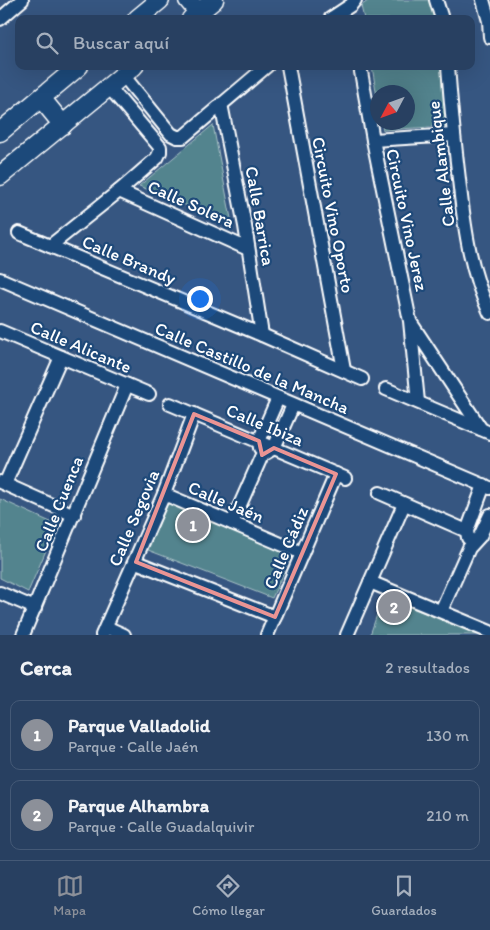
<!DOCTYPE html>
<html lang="es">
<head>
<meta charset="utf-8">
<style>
  :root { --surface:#284061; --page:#344b6a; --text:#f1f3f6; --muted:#a5afbd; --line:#445976; --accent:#8c9099 }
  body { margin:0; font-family:Itim,sans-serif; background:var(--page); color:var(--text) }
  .compass { position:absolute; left:370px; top:85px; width:45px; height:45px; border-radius:50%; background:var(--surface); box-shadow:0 5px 20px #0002; rotate:229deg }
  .you { position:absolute; left:199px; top:298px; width:18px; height:18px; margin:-12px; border:4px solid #fff; border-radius:50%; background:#1a73e8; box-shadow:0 0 0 8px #1a73e833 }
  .badge { display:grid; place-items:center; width:32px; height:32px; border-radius:50%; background:var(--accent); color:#fff; font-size:16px; font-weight:700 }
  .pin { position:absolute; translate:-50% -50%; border:2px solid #fff; box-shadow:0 1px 5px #0006 }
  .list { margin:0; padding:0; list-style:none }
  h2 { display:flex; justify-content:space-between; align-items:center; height:65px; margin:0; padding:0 20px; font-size:21px }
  h2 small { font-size:16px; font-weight:400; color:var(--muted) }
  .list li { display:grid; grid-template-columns:32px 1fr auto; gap:15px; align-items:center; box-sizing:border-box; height:70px; margin:0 10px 10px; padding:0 10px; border:1px solid var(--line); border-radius:10px }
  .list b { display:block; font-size:19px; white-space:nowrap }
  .list p { margin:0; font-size:16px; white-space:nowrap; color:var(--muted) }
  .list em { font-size:16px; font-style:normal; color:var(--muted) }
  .icon { flex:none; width:28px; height:28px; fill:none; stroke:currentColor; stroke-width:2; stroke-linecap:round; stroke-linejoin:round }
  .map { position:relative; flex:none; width:490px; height:635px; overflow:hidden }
  .search { position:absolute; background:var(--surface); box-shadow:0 5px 20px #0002; left:15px; right:15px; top:15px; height:55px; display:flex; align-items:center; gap:12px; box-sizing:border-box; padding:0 18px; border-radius:10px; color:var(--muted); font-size:19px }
  .sheet { height:225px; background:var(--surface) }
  nav { display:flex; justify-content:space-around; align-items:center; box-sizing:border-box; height:70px; border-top:1px solid var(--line); background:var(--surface); font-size:14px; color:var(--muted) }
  nav a { display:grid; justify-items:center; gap:2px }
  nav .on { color:var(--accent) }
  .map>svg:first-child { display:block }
  .green { fill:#53848e; stroke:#a9c2c6 }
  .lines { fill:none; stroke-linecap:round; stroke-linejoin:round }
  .street-casing { stroke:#fff; stroke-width:16 }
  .secondary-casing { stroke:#fff; stroke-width:21 }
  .street { stroke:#1f4a7a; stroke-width:12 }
  .secondary { stroke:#1f4a7a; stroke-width:18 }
  .marked { fill:none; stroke:#ea9494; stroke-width:4; stroke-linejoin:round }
  .labels { text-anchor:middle; stroke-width:4.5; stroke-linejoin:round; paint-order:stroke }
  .street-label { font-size:18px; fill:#fff; stroke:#1f4a7a }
</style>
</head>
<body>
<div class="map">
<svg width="490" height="635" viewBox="0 0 490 635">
  <rect width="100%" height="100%" fill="#365681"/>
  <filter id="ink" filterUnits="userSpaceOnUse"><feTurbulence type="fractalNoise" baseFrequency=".02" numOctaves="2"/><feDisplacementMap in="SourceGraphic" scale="10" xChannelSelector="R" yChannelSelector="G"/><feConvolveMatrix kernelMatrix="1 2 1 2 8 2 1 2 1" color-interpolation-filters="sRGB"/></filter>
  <g filter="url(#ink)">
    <!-- green -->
    <g class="green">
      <polygon points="369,0 429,0 436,19 364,19 361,6"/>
      <polygon points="372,66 443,66 446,126 383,130 382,123 408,122 408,92 378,92 377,97"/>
      <polygon points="213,125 232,224 139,186"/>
      <polygon points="0,499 57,525 28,592 0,578"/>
      <polygon points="169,500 292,553 272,598 148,550"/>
      <polygon points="383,597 483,635 370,635"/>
    </g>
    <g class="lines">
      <defs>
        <g id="street">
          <polyline points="436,0 442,19"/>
          <polyline points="483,0 489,21 490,37"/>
          <polyline points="0,19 22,0"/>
          <polyline points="330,19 351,5 355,0"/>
          <polyline points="288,66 344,370"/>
          <polyline points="360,66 373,140 410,321 418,402"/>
          <path d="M448,66C451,107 455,147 460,188C465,231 471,274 490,313"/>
          <polyline points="123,75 171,134 177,137 183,137 267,66"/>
          <polyline points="221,104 245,226 262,335"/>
          <polyline points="373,140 453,135"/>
          <polyline points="119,191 248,249"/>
          <polyline points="19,233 262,335 362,379"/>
          <polyline points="50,246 119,191 157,158 160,152 160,147 109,87"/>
          <polyline points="0,279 490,488"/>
          <polyline points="411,323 481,429"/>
          <polyline points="0,331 149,394"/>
          <polyline points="386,389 490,433"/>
          <polyline points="170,404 345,478"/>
          <polyline points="260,448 259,441 278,398"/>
          <polyline points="0,482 74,515"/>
          <polyline points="5,484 61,357"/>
          <polyline points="380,493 467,531"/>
          <polyline points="164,494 302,553"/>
          <polyline points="232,523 262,455 274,448 293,405"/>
          <polyline points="468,538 467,531 484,485"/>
          <polyline points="136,562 275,617"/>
          <polyline points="370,582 490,632"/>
          <polyline points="0,593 35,608"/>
          <polyline points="441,611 469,548 480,536 490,515"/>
          <polyline points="106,627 124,635"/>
          <polyline points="23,635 127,385"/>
          <polyline points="102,635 164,494 194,414"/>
          <polyline points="267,635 336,474"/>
          <polyline points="347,635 404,504"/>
        </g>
        <g id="secondary">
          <polyline points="188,0 199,13"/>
          <polyline points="137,19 160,0"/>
          <polyline points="191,19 214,0"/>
          <polyline points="41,98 63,125"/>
          <polyline points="0,132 79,66"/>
          <polyline points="0,176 134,66"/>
        </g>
      </defs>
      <!-- street casing -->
      <use href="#street" class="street-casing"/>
      <!-- secondary casing -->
      <use href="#secondary" class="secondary-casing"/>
      <!-- street -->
      <use href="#street" class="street"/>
      <!-- secondary -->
      <use href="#secondary" class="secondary"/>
    </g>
  </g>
  <!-- marked area -->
  <path class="marked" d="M194,414L259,441L262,455L274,448L336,474L275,617L136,562Z"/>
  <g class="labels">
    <!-- street labels -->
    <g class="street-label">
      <text transform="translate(441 164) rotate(-97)" y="6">Calle Alambique</text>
      <text transform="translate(191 204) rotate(24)" y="6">Calle Solera</text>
      <text transform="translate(333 215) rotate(79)" y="6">Circuito Vino Oporto</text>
      <text transform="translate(260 216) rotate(80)" y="6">Calle Barrica</text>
      <text transform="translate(407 220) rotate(78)" y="6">Circuito Vino Jerez</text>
      <text transform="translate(129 260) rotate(23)" y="6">Calle Brandy</text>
      <text transform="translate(81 347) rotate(23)" y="6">Calle Alicante</text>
      <text transform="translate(252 368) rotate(23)" y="6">Calle Castillo de la Mancha</text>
      <text transform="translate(265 425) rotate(23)" y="6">Calle Ibiza</text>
      <text transform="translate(226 502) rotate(23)" y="6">Calle Jaén</text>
      <text transform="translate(59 504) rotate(-68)" y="6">Calle Cuenca</text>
      <text transform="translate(134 518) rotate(-67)" y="6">Calle Segovia</text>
      <text transform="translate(286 548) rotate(-67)" y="6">Calle Cádiz</text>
    </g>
  </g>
</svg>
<svg class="compass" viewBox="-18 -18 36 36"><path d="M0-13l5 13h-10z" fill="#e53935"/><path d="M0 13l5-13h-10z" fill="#a5afbd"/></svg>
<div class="you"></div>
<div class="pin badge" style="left:193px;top:525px">1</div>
<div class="pin badge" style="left:394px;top:607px">2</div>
<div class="search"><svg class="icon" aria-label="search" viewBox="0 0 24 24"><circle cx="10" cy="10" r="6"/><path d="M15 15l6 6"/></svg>Buscar aquí</div>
</div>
<section class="sheet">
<h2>Cerca<small>2 resultados</small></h2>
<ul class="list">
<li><span class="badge">1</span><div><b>Parque Valladolid</b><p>Parque · Calle Jaén</p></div><em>130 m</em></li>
<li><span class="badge">2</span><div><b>Parque Alhambra</b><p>Parque · Calle Guadalquivir</p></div><em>210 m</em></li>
</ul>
</section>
<nav>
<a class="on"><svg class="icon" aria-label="map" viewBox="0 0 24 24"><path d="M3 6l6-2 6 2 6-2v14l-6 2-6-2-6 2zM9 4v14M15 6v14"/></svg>Mapa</a>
<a><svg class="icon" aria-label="directions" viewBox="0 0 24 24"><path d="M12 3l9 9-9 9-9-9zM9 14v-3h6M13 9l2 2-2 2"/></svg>Cómo llegar</a>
<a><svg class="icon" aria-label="saved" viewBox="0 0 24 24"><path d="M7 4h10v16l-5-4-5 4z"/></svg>Guardados</a>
</nav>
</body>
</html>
